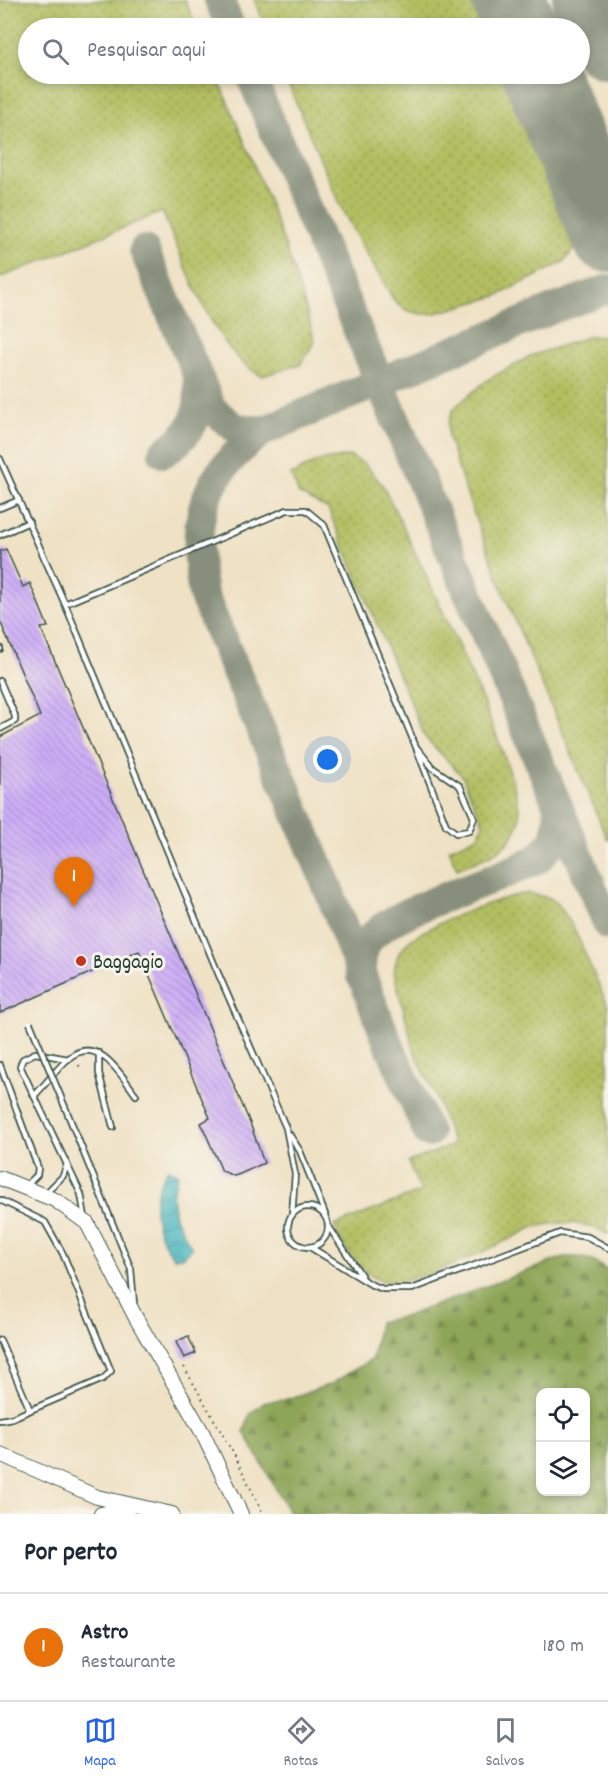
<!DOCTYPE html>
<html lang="pt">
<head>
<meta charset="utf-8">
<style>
  :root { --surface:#fff; --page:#f6f6f7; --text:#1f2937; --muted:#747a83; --line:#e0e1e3; --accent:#2563eb }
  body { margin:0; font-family:Dekko,sans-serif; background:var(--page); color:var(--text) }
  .controls { position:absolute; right:18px; bottom:18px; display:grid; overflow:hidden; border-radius:12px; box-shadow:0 3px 9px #0003 }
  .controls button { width:54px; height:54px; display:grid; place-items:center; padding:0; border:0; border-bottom:2px solid var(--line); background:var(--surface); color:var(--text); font:30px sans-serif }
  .you { position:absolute; left:328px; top:760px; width:21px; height:21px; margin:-15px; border:4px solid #fff; border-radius:50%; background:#1a73e8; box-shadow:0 0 0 9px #1a73e833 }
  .badge { display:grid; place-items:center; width:39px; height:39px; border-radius:50%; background:var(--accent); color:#fff; font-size:20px; font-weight:700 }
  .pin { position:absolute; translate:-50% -50px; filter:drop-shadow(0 2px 3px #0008) }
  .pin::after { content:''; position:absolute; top:32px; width:21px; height:18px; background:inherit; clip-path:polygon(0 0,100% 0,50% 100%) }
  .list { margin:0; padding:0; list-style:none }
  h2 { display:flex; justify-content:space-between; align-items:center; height:78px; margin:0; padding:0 24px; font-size:26px }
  h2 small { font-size:20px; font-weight:400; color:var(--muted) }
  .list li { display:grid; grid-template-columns:39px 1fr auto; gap:18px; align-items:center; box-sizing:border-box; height:108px; padding:0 24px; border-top:2px solid var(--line) }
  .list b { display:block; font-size:22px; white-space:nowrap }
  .list p { margin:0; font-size:20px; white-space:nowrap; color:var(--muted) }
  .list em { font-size:20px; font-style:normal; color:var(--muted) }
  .icon { flex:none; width:33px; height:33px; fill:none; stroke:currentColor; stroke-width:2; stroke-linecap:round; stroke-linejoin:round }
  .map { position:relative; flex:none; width:608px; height:1514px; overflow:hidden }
  .search { position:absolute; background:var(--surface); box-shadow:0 3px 9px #0003; left:18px; right:18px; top:18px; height:66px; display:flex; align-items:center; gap:15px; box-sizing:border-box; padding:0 21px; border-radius:33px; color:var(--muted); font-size:22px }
  .sheet { height:186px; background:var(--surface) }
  nav { display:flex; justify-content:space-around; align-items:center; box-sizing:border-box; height:84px; border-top:2px solid var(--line); background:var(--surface); font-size:16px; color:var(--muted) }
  nav a { display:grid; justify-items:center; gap:3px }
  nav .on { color:var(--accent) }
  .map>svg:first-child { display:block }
  .grass { fill:url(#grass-dots); stroke:#687e4a; stroke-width:1.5 }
  .forest { fill:url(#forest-firs); stroke:#567146; stroke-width:1.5; fill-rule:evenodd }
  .water { fill:url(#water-waves); stroke:#337a79; stroke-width:1.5 }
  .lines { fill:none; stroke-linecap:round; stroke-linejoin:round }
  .taxiway { stroke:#878f7c; stroke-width:30 }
  .runway { stroke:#878f7c; stroke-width:75 }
  .building { fill:url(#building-back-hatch) }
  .service-casing { stroke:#3e564a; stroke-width:8 }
  .secondary-casing { stroke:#3e564a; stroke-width:16 }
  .path { stroke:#3e564a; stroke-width:2; stroke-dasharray:1.5 4.5; stroke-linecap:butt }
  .service { stroke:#fff; stroke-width:4.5 }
  .secondary { stroke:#fff; stroke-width:14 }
  .service-bridge-casing { stroke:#3e564a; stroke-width:8; stroke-linecap:butt }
  .service-bridge { stroke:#fff; stroke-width:4.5 }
  .poi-dot { fill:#c8321e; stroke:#f7f3e8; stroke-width:2 }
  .labels { text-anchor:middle; stroke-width:6; stroke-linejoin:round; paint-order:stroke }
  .poi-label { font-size:21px; fill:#1f3d34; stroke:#f7f3e8; text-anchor:start }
</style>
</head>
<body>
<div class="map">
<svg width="608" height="1514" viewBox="0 0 608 1514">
  <defs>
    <pattern id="grass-dots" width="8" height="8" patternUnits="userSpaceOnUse" patternTransform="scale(1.5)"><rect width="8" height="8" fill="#b2be61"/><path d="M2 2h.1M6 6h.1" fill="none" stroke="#909c51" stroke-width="1.8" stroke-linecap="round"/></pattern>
    <pattern id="forest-firs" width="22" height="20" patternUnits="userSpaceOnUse" patternTransform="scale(1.5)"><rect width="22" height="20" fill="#8da557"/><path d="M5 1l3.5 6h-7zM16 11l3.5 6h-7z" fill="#738849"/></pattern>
    <pattern id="water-waves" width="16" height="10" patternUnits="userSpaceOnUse" patternTransform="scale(1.5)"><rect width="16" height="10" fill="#47b6be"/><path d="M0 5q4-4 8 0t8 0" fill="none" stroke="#3b959b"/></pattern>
    <pattern id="building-back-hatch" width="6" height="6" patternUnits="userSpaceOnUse" patternTransform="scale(1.5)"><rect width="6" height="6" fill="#cdadf8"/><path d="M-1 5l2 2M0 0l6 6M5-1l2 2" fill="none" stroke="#a68eca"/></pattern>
  </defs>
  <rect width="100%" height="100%" fill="#f7f3e8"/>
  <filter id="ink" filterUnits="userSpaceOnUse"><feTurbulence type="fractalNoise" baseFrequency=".0167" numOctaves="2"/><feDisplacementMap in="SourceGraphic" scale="12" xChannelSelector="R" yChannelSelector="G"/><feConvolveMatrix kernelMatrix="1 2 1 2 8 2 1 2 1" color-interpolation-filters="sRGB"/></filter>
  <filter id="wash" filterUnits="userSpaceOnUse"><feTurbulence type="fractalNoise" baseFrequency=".008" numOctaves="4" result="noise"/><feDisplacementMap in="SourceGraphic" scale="24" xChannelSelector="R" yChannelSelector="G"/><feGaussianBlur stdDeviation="1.35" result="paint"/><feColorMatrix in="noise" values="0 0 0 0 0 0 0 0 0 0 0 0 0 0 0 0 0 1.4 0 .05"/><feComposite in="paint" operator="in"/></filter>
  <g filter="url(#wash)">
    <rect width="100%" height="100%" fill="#efe1c4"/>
    <!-- grass -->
    <g class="grass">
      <path d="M0,0H185L197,28H28V74H216C253,162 291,248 315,342L300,365L262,376C215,356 183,258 162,212L0,278Z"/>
      <polygon points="254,0 495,0 507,28 266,28"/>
      <polygon points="284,74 526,74 581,203 584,230 580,241 564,262 497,296 433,314 420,314 406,310 395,302 361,245 338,202"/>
      <polygon points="591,336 608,337 608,841 504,594 469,501 448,437 448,424 453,409 487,380 530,356"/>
      <path d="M350,456L365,464L384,487C407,536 530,784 519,822C511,852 483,859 457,869L449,849L478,836L483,824L462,776L425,737L328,509L299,494L291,475L318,461Z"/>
      <path d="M528,893L550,898L558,904L573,926L608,1006V1234C584,1221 560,1221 534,1227C504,1242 412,1290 382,1281C358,1273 343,1248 334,1226L421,1191L408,1162L453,1145L437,1100L414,1051L394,973C395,963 397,954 403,947C421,926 500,897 528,893Z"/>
    </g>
    <!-- forest -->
    <path class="forest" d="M564,1257C583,1256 593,1259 608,1271V1514H290L244,1432L250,1414L265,1402L284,1400L331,1384L372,1359L379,1322L406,1316ZM540,1392H586V1492H540Z"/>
    <!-- water -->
    <path class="water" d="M168,1169L178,1173L172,1196L175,1217L192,1248L183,1257H173C152,1229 148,1198 168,1169Z"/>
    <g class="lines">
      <!-- taxiway -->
      <g class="taxiway">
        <polyline points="219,0 231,28"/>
        <polyline points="250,74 608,925"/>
        <polyline points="144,250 212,409 235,428 263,431"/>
        <path d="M163,453C192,434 202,416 198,381"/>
        <path d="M361,976C361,963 361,951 369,940C391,909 500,881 539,858L556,838L559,808"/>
        <path d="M428,1133L384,1033L324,878L203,594C190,521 201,476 263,431L553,309L608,289"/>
      </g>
      <!-- runway -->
      <g class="runway">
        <polyline points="509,0 521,28"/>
        <polyline points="590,0 608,42"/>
        <polyline points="540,74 608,235"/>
      </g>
    </g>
    <g id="blocks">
      <!-- building -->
      <g class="building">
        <polygon points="6,549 23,587 30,583 48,627 41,628 250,1123 264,1163 240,1174 234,1176 222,1171 201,1123 210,1118 139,951 0,1013 0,737 40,716 0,621 0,551"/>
        <polygon points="188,1336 196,1353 184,1358 176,1342"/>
      </g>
    </g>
  </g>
  <g filter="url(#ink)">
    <use href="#blocks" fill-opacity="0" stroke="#3e564a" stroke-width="1.5"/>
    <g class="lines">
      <defs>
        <g id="service">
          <polyline points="0,459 65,604 218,973 286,1128 295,1174 292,1215"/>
          <polyline points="0,508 19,500"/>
          <polyline points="0,535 29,522"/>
          <polyline points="65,604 287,510 306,510 324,525 416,747"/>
          <polyline points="0,648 0,649"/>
          <polyline points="0,681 15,716 15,721 0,729"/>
          <polygon points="416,747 433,768 460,786 474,818 469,831 456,833 446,825"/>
          <polyline points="99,1053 99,1073 113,1127"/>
          <polyline points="68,1059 35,1053 23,1059 20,1066 81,1194 85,1217"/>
          <polyline points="0,1065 38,1168 37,1175 27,1185"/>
          <path d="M34,1096C46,1084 56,1069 69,1058C98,1034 121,1075 136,1095"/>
          <polyline points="65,1107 131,1269 134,1304"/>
          <polyline points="289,1134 300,1151 325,1214"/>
          <polyline points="47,1192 63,1176 67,1164"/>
          <polyline points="0,1200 45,1222 63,1254 111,1371 103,1379 12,1418 0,1420"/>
          <circle cx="308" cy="1227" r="20"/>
          <polyline points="329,1227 361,1275"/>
          <polyline points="310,1247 372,1285 383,1289 412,1289 560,1233 588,1237 608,1248"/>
          <polyline points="0,1340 30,1410"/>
        </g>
        <g id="secondary">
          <polyline points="0,1178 55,1200 87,1223 136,1318 202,1432 241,1514"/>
          <polyline points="0,1454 97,1497 172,1514"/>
          <polyline points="101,1514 129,1508"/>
        </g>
      </defs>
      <!-- service casing -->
      <use href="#service" class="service-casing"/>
      <!-- secondary casing -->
      <use href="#secondary" class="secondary-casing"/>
      <!-- path -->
      <g class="path">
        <polyline points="79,1065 80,1069"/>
        <polyline points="184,1367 236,1458 263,1514"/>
      </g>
      <!-- service -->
      <use href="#service" class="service"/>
      <!-- secondary -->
      <use href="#secondary" class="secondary"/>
      <defs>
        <polyline id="service-bridge" points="30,1023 65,1107"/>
      </defs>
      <!-- service-bridge casing -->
      <use href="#service-bridge" class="service-bridge-casing"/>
      <!-- service-bridge -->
      <use href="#service-bridge" class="service-bridge"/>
    </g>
  </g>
  <!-- markers -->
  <circle class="poi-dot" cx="81" cy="961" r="6"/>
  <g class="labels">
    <!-- poi labels -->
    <g class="poi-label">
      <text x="93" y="968">Baggagio</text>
    </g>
  </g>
</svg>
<div class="controls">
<button><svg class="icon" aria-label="locate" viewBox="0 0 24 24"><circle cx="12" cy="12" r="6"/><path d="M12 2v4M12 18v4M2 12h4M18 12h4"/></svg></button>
<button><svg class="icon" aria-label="layers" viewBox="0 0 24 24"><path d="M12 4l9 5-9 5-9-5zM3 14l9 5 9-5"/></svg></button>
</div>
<div class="you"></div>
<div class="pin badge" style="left:74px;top:907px;background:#e8710a">1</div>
<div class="search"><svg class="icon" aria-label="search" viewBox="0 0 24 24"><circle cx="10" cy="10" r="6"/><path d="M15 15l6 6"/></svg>Pesquisar aqui</div>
</div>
<section class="sheet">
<h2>Por perto<small></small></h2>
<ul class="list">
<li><span class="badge" style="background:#e8710a">1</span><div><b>Astro</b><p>Restaurante</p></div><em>180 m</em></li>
</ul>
</section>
<nav>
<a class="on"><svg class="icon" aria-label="map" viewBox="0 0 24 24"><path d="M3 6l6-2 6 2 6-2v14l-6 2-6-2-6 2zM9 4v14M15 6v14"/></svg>Mapa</a>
<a><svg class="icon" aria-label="directions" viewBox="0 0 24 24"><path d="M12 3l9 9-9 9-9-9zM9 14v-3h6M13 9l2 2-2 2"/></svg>Rotas</a>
<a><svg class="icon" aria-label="saved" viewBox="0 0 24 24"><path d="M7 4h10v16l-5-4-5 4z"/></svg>Salvos</a>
</nav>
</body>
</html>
